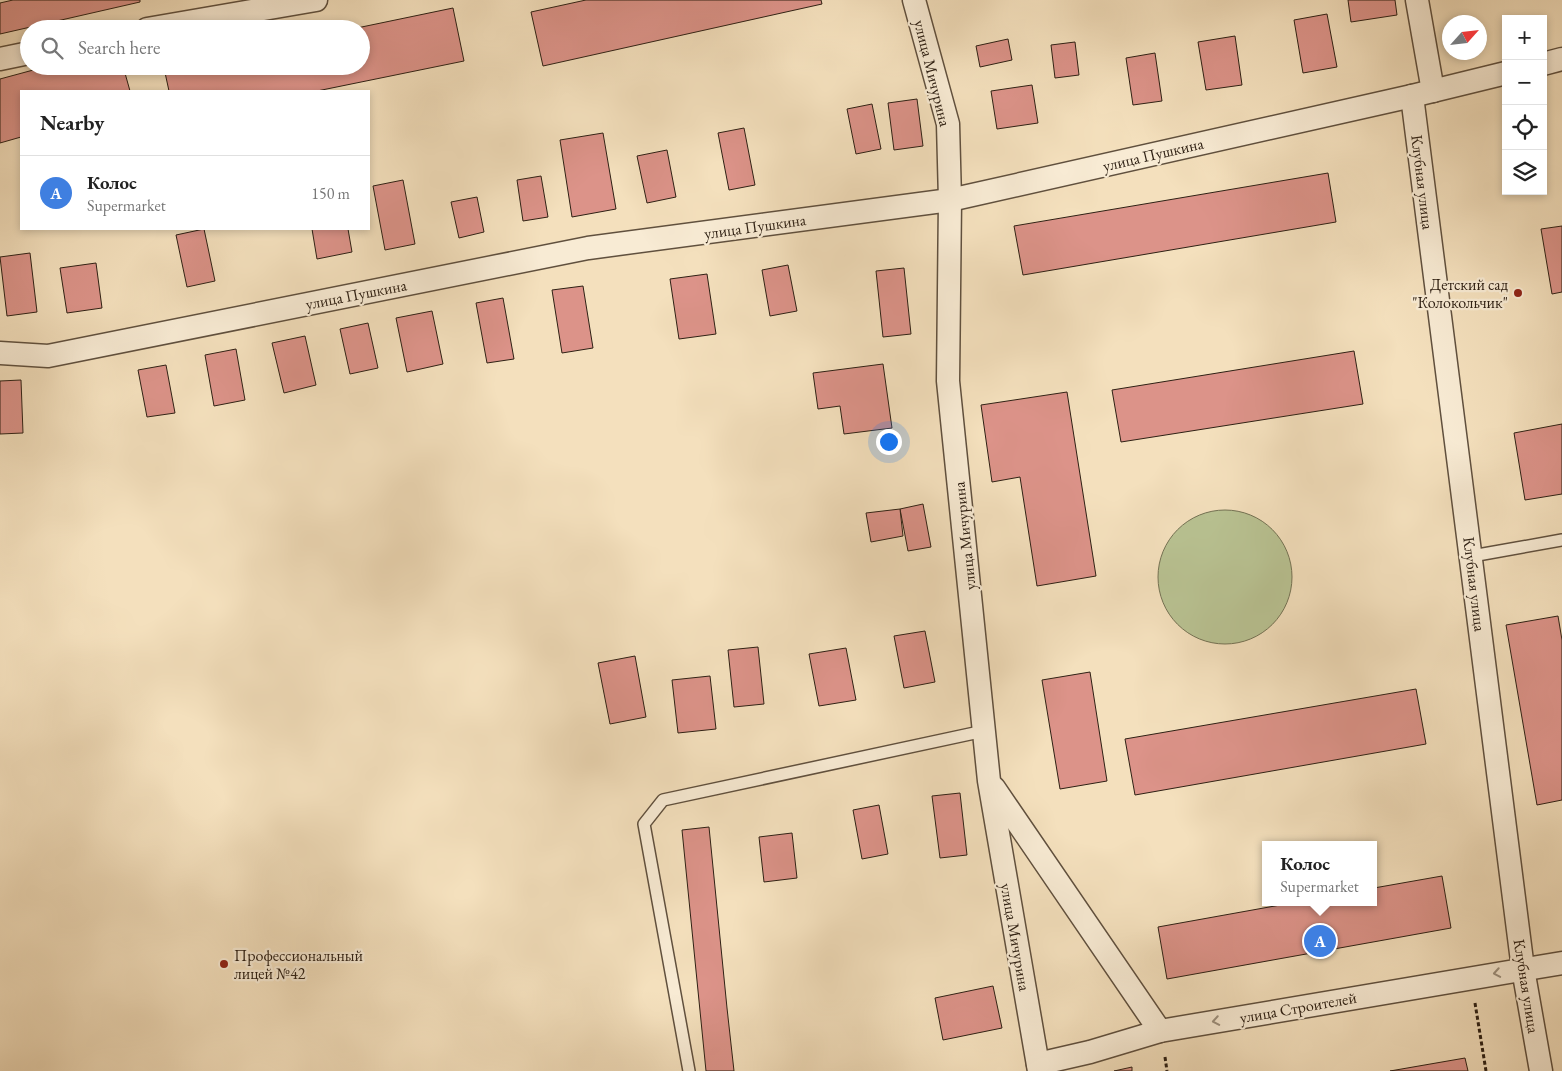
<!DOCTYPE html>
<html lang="en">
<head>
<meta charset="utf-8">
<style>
  :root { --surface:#fff; --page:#f2f2f2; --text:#222; --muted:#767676; --line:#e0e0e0; --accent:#0f766e }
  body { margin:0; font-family:"EB Garamond",serif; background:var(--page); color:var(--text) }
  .controls { position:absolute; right:15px; top:15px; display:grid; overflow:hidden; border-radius:0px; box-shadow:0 2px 8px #0003 }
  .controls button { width:45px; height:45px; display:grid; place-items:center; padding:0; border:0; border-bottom:1px solid var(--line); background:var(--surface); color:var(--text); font:25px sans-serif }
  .compass { position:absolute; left:1442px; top:15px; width:45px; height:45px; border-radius:50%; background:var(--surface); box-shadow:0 2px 8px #0003; rotate:63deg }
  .you { position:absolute; left:888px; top:441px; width:18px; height:18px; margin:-12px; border:4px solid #fff; border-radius:50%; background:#1a73e8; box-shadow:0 0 0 8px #1a73e833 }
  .badge { display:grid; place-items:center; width:32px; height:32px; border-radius:50%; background:var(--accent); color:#fff; font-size:16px; font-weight:700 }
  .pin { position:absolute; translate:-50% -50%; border:2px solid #fff; box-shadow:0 1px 5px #0006 }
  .popup { position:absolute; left:1262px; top:841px; width:115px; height:65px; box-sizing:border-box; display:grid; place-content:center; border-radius:0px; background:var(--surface); filter:drop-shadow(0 1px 4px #0005); font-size:16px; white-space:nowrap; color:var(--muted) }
  .popup b { font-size:19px; color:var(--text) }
  .popup::after { content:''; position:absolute; left:50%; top:100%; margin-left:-10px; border:10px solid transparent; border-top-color:var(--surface) }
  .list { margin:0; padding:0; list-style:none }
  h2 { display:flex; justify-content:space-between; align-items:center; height:65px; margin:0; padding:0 20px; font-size:21px }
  h2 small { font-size:16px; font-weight:400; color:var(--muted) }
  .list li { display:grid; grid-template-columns:32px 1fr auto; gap:15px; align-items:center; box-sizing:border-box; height:75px; padding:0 20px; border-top:1px solid var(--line) }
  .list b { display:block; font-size:19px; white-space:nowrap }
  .list p { margin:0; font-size:16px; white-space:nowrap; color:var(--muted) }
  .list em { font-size:16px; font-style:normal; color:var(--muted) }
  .icon { flex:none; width:28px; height:28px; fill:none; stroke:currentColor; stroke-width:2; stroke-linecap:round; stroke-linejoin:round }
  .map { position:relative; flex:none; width:1562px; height:1071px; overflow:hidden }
  .search { position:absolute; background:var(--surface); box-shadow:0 2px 8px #0003; left:20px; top:20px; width:350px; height:55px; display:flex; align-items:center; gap:12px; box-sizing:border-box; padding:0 18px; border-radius:28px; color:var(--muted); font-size:19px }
  .panel { position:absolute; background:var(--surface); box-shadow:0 2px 8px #0003; left:20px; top:90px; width:350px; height:140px; border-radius:0px }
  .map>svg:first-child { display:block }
  .green { fill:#b9c393; stroke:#747254 }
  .building { fill:#dc9389; stroke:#2e2014 }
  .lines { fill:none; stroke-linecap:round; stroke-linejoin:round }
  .service-casing { stroke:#60503e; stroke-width:14 }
  .minor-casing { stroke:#60503e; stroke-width:25 }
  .path { stroke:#2e2014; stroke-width:3; stroke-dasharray:4 2.5; stroke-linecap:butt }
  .service { stroke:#f8ebd4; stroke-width:11 }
  .minor { stroke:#f8ebd4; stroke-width:22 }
  .oneway { stroke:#9d907e }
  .poi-dot { fill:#8f2418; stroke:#f8ebd4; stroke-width:2 }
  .labels { text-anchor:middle; stroke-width:4.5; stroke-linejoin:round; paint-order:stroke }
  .street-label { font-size:16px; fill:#2e2014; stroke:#f8ebd4 }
  .poi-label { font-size:16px; fill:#2e2014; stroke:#f8ebd4; text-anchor:end }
</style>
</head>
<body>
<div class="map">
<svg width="1562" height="1071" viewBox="0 0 1562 1071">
  <rect width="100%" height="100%" fill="#f4e0bd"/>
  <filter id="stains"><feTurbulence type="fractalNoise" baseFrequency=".004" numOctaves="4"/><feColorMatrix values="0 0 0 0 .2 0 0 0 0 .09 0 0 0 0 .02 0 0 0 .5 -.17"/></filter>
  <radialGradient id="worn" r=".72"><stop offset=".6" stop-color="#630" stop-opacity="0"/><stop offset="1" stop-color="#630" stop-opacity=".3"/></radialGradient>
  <!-- green -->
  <circle class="green" cx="1225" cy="577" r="67"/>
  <!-- building -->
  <g class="building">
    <polygon points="13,0 140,0 140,2 0,34 0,3"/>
    <polygon points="586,0 821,0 822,4 543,66 531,12"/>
    <polygon points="1348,0 1395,0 1397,15 1351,22"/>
    <polygon points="453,8 464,61 317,91 169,91 164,68 173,66 361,66 361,29 352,29"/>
    <polygon points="1327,14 1337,67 1303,73 1294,20"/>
    <polygon points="1235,36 1242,85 1206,90 1198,42"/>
    <polygon points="1008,39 1012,60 980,67 976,46"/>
    <polygon points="1075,42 1079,75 1055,78 1051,45"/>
    <polygon points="1155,53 1162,101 1133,105 1126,58"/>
    <polygon points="48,66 123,66 130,91 21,91 21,137 0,143 0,79"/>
    <polygon points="1032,85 1038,123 997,129 991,91"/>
    <polygon points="917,99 923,146 894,150 888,103"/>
    <polygon points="872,104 881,149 856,154 847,109"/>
    <polygon points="744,128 755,185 729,190 718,133"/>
    <polygon points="603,133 616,209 572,217 560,140"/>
    <polygon points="667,150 676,197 647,203 637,156"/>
    <polygon points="1328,173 1336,222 1023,275 1014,226"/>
    <polygon points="541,176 548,217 523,221 517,180"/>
    <polygon points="403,180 415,244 385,250 373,186"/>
    <polygon points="477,197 484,232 459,238 451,202"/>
    <polygon points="1562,226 1562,292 1552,294 1541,229"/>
    <polygon points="204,229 215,281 187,287 176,235"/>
    <polygon points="312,229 348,229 352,252 317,259"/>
    <polygon points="30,253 37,312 7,316 0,257"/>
    <polygon points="96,263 102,308 67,313 60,268"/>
    <polygon points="788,265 797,311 770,316 762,270"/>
    <polygon points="904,268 911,334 883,337 876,271"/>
    <polygon points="707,274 716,334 679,339 670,279"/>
    <polygon points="583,286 593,348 562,353 552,290"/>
    <polygon points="503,298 514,359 487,363 476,303"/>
    <polygon points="432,311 443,364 407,372 396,318"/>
    <polygon points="368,323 378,368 350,374 340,329"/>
    <polygon points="305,336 316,385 284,393 272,343"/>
    <polygon points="236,349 245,400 214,406 205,355"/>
    <polygon points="1354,351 1363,404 1121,442 1112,390"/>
    <polygon points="883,364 892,428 844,434 840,406 818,409 813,373"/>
    <polygon points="166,365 175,413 147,417 138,370"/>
    <polygon points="21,380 23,433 0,434 0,381"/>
    <polygon points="1067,392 1096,576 1037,586 1020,477 992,482 981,405"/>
    <polygon points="1562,424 1562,494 1525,500 1514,433"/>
    <polygon points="923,504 931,547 908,551 900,509"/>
    <polygon points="900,509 903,536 871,542 866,513"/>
    <polygon points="1558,616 1562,640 1562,800 1537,805 1506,625"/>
    <polygon points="925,631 935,682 904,688 894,636"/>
    <polygon points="758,647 764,704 734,707 728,650"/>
    <polygon points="846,648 856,700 819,706 809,654"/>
    <polygon points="635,656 646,717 610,724 598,663"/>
    <polygon points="1090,672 1107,781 1060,789 1042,680"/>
    <polygon points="710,676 716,729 678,733 672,680"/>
    <polygon points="1416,689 1426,744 1135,795 1125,739"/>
    <polygon points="960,793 967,855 940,858 932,796"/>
    <polygon points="879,805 888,854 862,859 853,810"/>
    <polygon points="709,827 727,1008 734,1071 706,1071 682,830"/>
    <polygon points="792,833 797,878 764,882 759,837"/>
    <polygon points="1442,876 1451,928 1167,979 1158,927 1297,902 1374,902 1374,888"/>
    <polygon points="993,986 1002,1028 943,1040 935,998"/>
    <polygon points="1465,1058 1468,1071 1390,1071"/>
    <polygon points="1132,1067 1132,1071 1114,1071"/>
  </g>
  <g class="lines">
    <defs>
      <g id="service">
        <polyline points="1472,556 1562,540"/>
        <polyline points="689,1071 644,824 663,800 984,731"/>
      </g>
      <g id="minor">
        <polyline points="914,0 948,124 950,200 948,381 989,781 1039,1071"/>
        <polyline points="1417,0 1433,91"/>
        <polyline points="147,29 316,0"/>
        <polyline points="0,59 29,53"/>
        <polyline points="1543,64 1562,59"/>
        <polyline points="1412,96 1523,969 1541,1071"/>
        <polyline points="0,353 48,356 588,248 950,200 1412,96 1506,73"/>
        <polyline points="994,788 1160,1031"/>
        <polyline points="1038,1064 1090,1052 1160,1031 1562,963"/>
      </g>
    </defs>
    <!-- service casing -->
    <use href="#service" class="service-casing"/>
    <!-- minor casing -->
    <use href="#minor" class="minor-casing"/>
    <!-- path -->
    <g class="path">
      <polyline points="1475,1003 1486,1071"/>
      <polyline points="1165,1057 1167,1071"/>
    </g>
    <!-- service -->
    <use href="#service" class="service"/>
    <!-- minor -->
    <use href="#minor" class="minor"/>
  </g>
  <!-- one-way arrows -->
  <defs><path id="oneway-chevron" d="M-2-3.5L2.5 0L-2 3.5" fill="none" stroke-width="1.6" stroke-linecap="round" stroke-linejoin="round" transform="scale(1.25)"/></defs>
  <g class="oneway">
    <use href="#oneway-chevron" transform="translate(1497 973) rotate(170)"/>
    <use href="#oneway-chevron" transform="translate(1216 1021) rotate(170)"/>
  </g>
  <!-- markers -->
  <g class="poi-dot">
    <circle cx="1518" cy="293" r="5"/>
    <circle cx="224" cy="964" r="5"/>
  </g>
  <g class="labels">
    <!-- street labels -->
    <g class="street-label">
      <text transform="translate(933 73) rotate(76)" y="6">улица Мичурина</text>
      <text transform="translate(1153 154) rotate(-13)" y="6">улица Пушкина</text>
      <text transform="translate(1423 182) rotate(83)" y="6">Клубная улица</text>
      <text transform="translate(755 226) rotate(-8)" y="6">улица Пушкина</text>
      <text transform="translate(356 294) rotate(-11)" y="6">улица Пушкина</text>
      <text transform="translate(964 536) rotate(-96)" y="6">улица Мичурина</text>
      <text transform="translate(1475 584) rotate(83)" y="6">Клубная улица</text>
      <text transform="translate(1016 937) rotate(80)" y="6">улица Мичурина</text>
      <text transform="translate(1527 986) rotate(81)" y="6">Клубная улица</text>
      <text transform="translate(1298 1007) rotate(-10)" y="6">улица Строителей</text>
    </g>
    <!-- poi labels -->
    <g class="poi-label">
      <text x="1508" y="290">Детский сад<tspan x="1508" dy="18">"Колокольчик"</tspan></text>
      <text x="234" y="961" text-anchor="start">Профессиональный<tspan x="234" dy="18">лицей №42</tspan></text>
    </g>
  </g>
  <rect width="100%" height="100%" filter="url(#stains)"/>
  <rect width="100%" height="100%" fill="url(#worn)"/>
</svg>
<div class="controls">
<button>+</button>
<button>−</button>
<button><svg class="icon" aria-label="locate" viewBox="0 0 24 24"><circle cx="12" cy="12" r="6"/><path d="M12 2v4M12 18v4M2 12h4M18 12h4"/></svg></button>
<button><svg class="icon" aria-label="layers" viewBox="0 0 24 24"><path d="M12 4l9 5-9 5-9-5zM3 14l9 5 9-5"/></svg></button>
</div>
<svg class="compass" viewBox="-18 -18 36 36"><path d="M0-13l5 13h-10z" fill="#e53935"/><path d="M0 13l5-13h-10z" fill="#767676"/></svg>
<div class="you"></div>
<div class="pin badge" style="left:1320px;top:941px;background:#3f7fe0">A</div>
<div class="popup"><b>Колос</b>Supermarket</div>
<div class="search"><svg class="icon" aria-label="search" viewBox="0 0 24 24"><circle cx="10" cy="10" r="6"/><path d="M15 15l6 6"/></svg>Search here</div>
<section class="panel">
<h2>Nearby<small></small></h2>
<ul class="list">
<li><span class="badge" style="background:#3f7fe0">A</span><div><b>Колос</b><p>Supermarket</p></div><em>150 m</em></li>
</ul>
</section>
</div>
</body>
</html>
